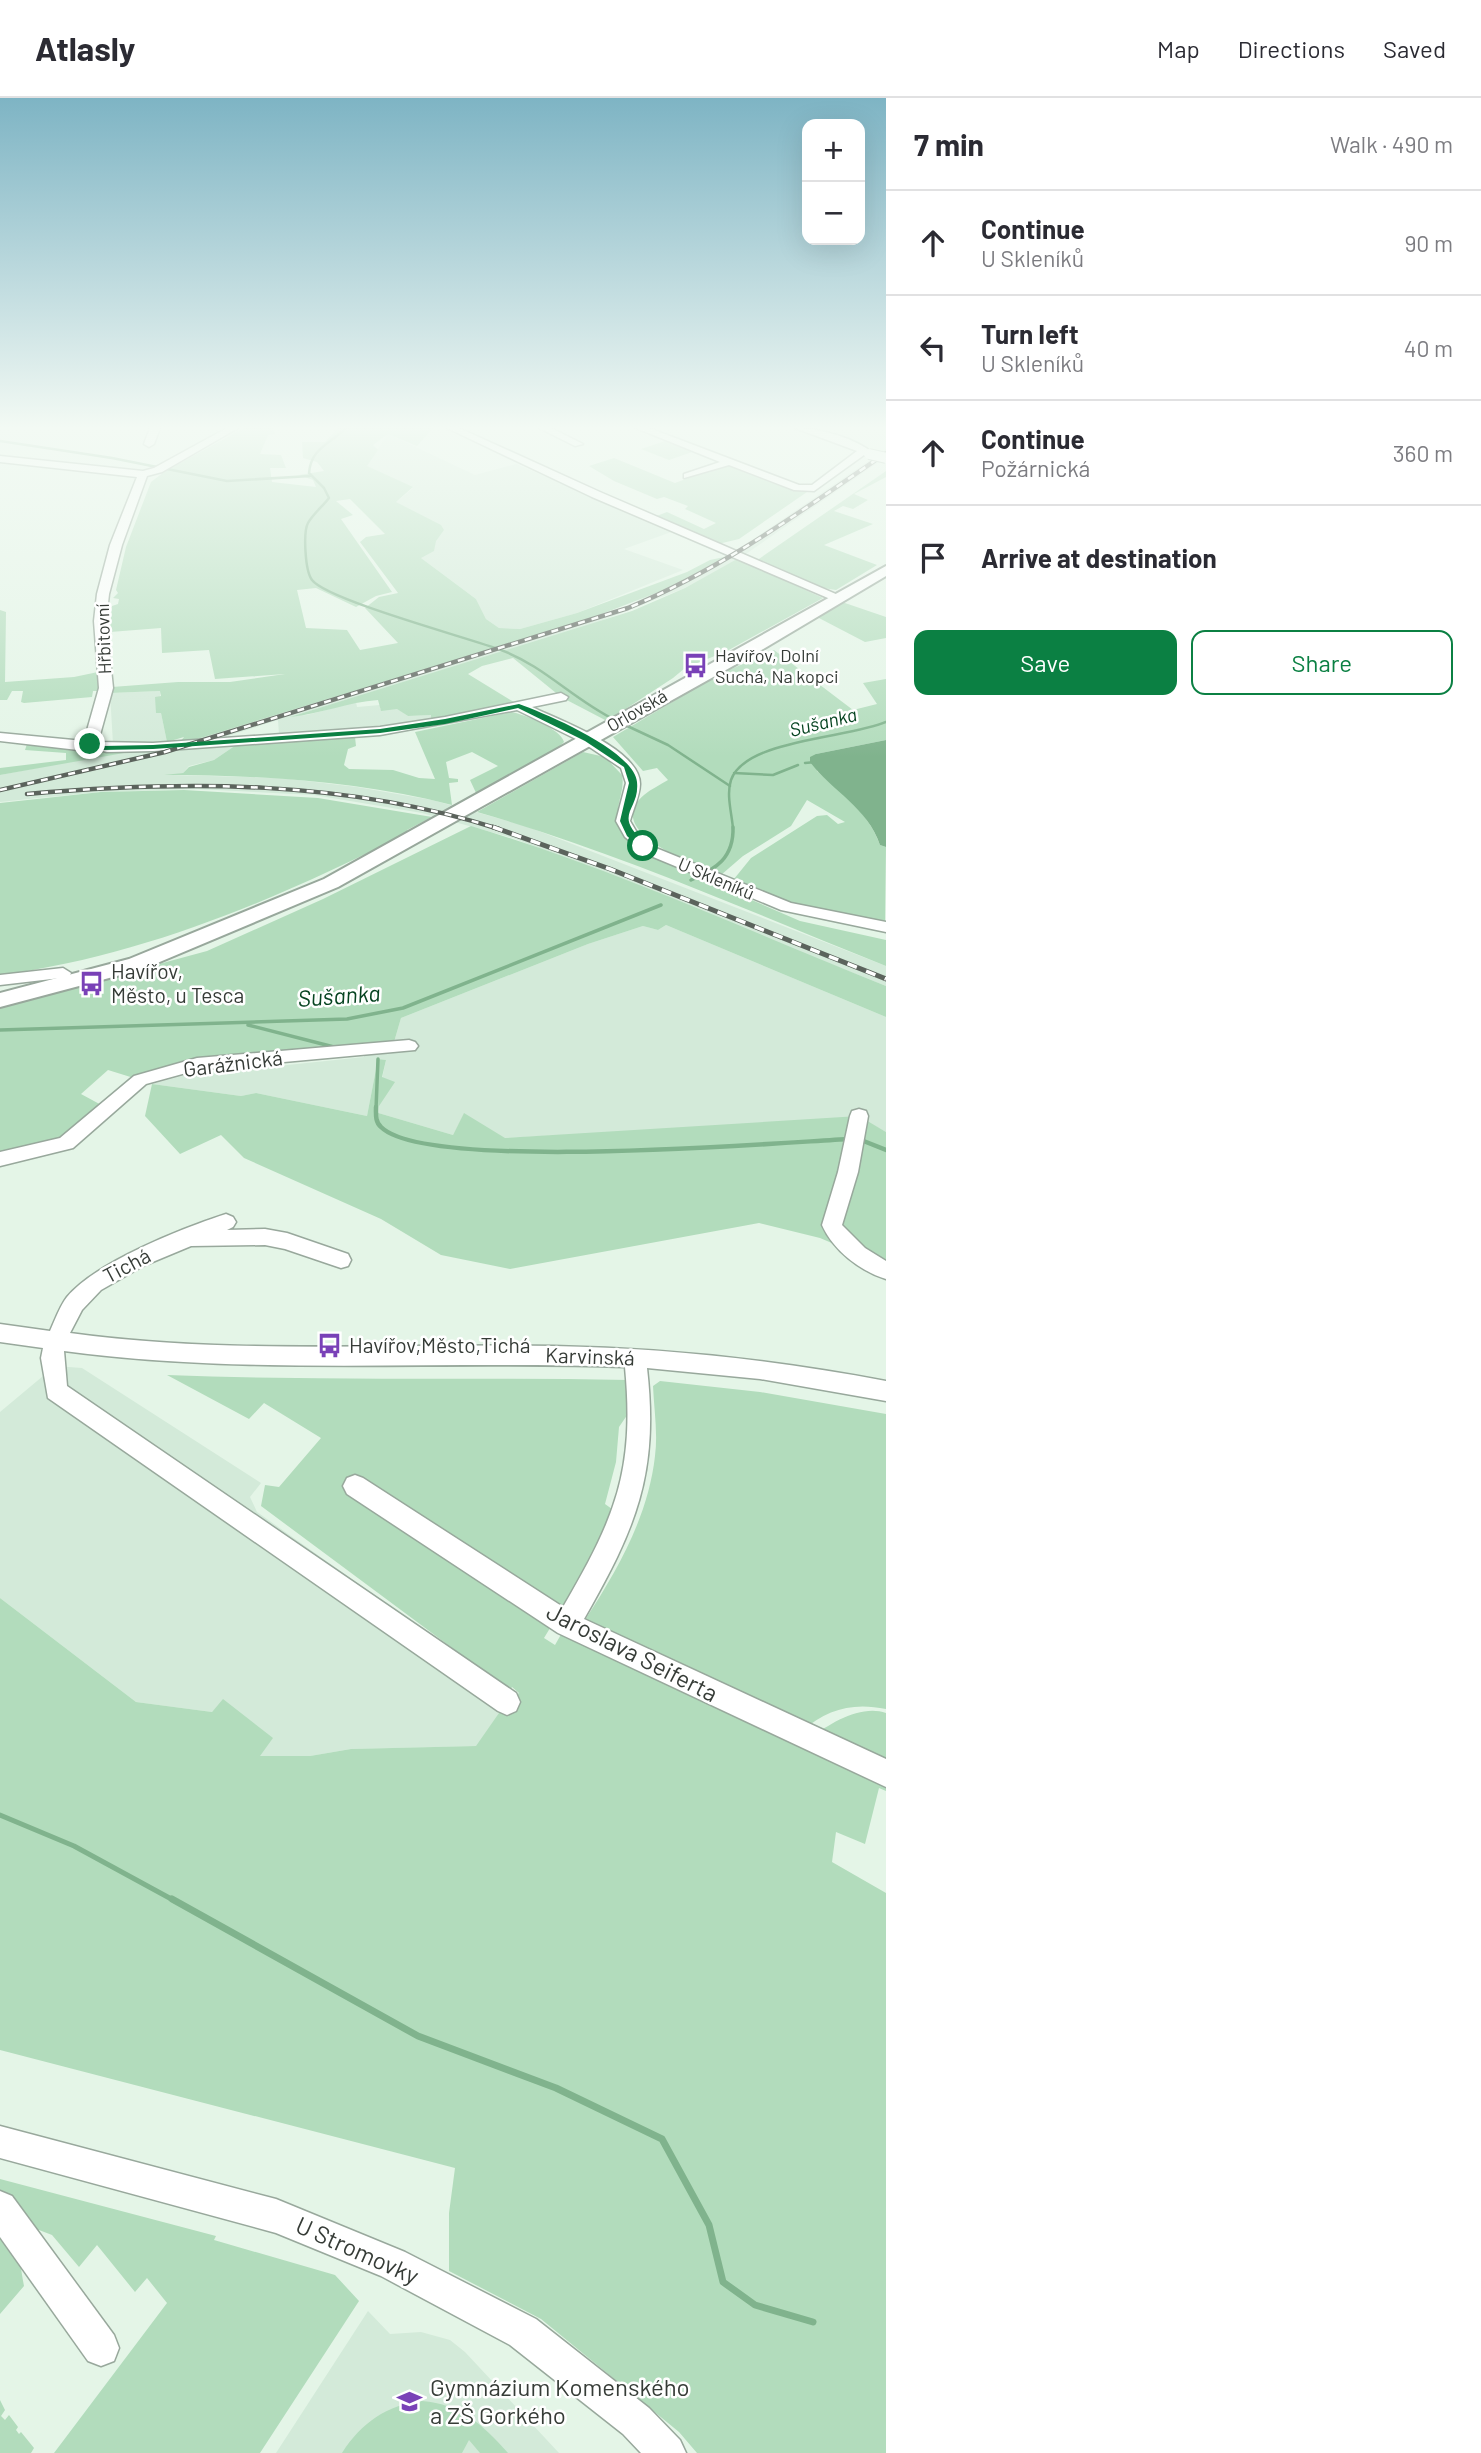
<!DOCTYPE html>
<html lang="en">
<head>
<meta charset="utf-8">
<style>
  :root { --surface:#fff; --page:#f2f2f3; --text:#2b2b33; --muted:#7c7c81; --line:#e1e1e2; --accent:#0b8043 }
  body { margin:0; font-family:Barlow,sans-serif; background:var(--page); color:var(--text) }
  .controls { position:absolute; right:21px; top:21px; display:grid; overflow:hidden; border-radius:14px; box-shadow:0 7px 28px #0002 }
  .controls button { width:63px; height:63px; display:grid; place-items:center; padding:0; border:0; border-bottom:2px solid var(--line); background:var(--surface); color:var(--text); font:35px sans-serif }
  .stop { position:absolute; width:21px; height:21px; margin:-16px; border:5px solid #0b8043; border-radius:50%; background:#fff }
  .stop.end { background:#0b8043; border-color:#fff; box-shadow:0 2px 7px #0008 }
  .list { margin:0; padding:0; list-style:none }
  h2 { display:flex; justify-content:space-between; align-items:center; height:91px; margin:0; padding:0 28px; font-size:30px }
  h2 small { font-size:23px; font-weight:400; color:var(--muted) }
  .list li { display:grid; grid-template-columns:46px 1fr auto; gap:21px; align-items:center; box-sizing:border-box; height:105px; padding:0 28px; border-top:2px solid var(--line) }
  .list b { display:block; font-size:26px; white-space:nowrap }
  .list p { margin:0; font-size:23px; white-space:nowrap; color:var(--muted) }
  .list em { font-size:23px; font-style:normal; color:var(--muted) }
  .actions { display:flex; gap:14px; padding:21px 28px }
  .actions a { flex:1; padding:16px 0; border:2px solid var(--accent); border-radius:14px; text-align:center; font-size:24px; color:var(--accent) }
  .actions .main { background:var(--accent); color:#fff }
  .icon { flex:none; width:38px; height:38px; fill:none; stroke:currentColor; stroke-width:2; stroke-linecap:round; stroke-linejoin:round }
  .map { position:relative; flex:none; width:886px; height:2355px; overflow:hidden }
  header { display:flex; align-items:center; gap:42px; box-sizing:border-box; height:98px; padding:0 35px; background:var(--surface); border-bottom:2px solid var(--line) }
  header strong { font-size:33px }
  nav { display:flex; gap:38px; margin-inline-start:auto; font-size:24px }
  main { display:flex }
  aside { flex:1; background:var(--surface) }
  .map>svg:first-child { display:block }
  .built { fill:#d3ead9 }
  .green { fill:#b2dcbc; fill-rule:evenodd }
  .water { fill:#80b38d }
  .lines { fill:none; stroke-linecap:round; stroke-linejoin:round }
  .stream-far4 { stroke:#80b38d; stroke-width:2.5 }
  .stream-far3 { stroke:#80b38d; stroke-width:3.5 }
  .stream-far2 { stroke:#80b38d; stroke-width:4.5 }
  .stream-far1 { stroke:#80b38d; stroke-width:5 }
  .stream { stroke:#80b38d; stroke-width:7 }
  .minor-casing { stroke:#98a89c; stroke-width:3 }
  .major-casing { stroke:#98a89c; stroke-width:4 }
  .minor { fill:#fff; fill-rule:evenodd }
  .major { fill:#fff; fill-rule:evenodd }
  .rail-far1-casing { stroke:#5b635c; stroke-width:4.5 }
  .rail-casing { stroke:#5b635c; stroke-width:5 }
  .rail-far1 { stroke:#fff; stroke-width:2.5; stroke-dasharray:7; stroke-linecap:butt }
  .rail { stroke:#fff; stroke-width:3.5; stroke-dasharray:10; stroke-linecap:butt }
  .minor-bridge-casing { stroke:#98a89c; stroke-width:12; stroke-linecap:butt }
  .minor-bridge { stroke:#fff; stroke-width:10 }
  .route { fill:#0b8043 }
  .labels { text-anchor:middle; stroke-width:5; stroke-linejoin:round; paint-order:stroke }
  .far-street-label { font-size:18px; fill:#363c37; stroke:#fff }
  .far-poi-label { font-size:18px; fill:#363c37; stroke:#fff; text-anchor:start }
  .far-water-label { font-size:19px; font-style:italic; fill:#064421; stroke:#fff }
  .poi-label { font-size:21px; fill:#363c37; stroke:#fff; text-anchor:start }
  .street-label { font-size:21px; fill:#363c37; stroke:#fff }
  .water-label { font-size:23px; font-style:italic; fill:#064421; stroke:#fff }
  .near-street-label { font-size:24px; fill:#363c37; stroke:#fff }
  .near-poi-label { font-size:24px; fill:#363c37; stroke:#fff; text-anchor:start }
</style>
</head>
<body>
<header>
<strong>Atlasly</strong>
<nav><a>Map</a><a>Directions</a><a>Saved</a></nav>
</header>
<main>
<div class="map">
<svg width="886" height="2355" viewBox="0 0 886 2355">
  <rect width="100%" height="100%" fill="#e4f5e7"/>
  <!-- built -->
  <g class="built">
    <polygon points="388,336 475,377 516,366 674,433 624,451 683,472 577,515 520,531 499,530 486,521 476,501 421,460 414,415 396,404 413,390 366,368"/>
    <polygon points="886,351 886,359 740,460 685,490 593,526 294,618 307,617 356,604 357,609 380,607 380,611 398,611 408,618 431,617 431,623 381,630 279,636 278,622 193,649 236,647 214,662 189,668 183,675 172,677 281,680 357,689 432,702 526,728 886,868 886,888 513,740 422,715 314,697 197,691 98,694 0,704 0,677 114,655 154,653 624,509 714,468"/>
    <polygon points="161,593 156,615 161,615 167,644 113,646 110,595"/>
    <polygon points="666,827 886,919 886,1034 859,1019 858,1022 504,1040 464,1016 453,1037 375,1014 386,962 378,961 367,1018 256,995 241,998 152,986 182,978 364,959 365,949 394,944 401,920 588,846 643,828 658,832"/>
    <polygon points="55,1268 82,1270 261,1385 250,1399 257,1414 513,1595 477,1648 351,1651 310,1658 260,1658 223,1602 212,1614 136,1604 0,1500 0,1314"/>
    <polygon points="368,2213 390,2236 421,2234 450,2242 465,2254 559,2355 276,2355"/>
  </g>
  <!-- green -->
  <g class="green">
    <path d="M244,330H273L275,336L268,337L260,356L281,357L286,370H270L272,384L316,389L313,382L299,377L324,373L317,364L303,360L302,344H325L338,330H433L417,348L388,336L373,347L378,352L367,368L413,389L396,404L441,427L444,432L436,443L434,453L421,460L476,501L486,521L499,530L520,531L577,515L687,474L710,462L729,458L677,487L586,522L184,645L180,644L184,639L167,644L161,615H156L155,599L161,598L160,593L110,595L112,589L178,584H230L285,576L215,581L209,552L162,555L161,530L110,534L112,508L118,506L119,501L113,500L118,495L116,492L126,449L151,384L164,374ZM350,401L385,436L366,439L360,444L398,495L379,499L365,510L398,545L360,552L347,532L306,530L297,492L316,490L356,509L376,498L392,494L341,421L353,417L336,403Z"/>
    <polygon points="665,343 695,353 669,362 641,351"/>
    <polygon points="614,360 675,385 728,365 807,394 739,441 718,446 654,419 667,414 704,431 716,425 685,411 688,408 664,399 657,401 614,383 589,368"/>
    <polygon points="886,373 886,379 854,396 868,402 853,411 843,408 834,413 873,426 824,447 877,467 836,492 823,490 756,463"/>
    <path d="M737,461L823,500L727,553L685,570L673,580L607,623L561,599L513,560L482,568L468,576L517,606L496,608L431,623V617L408,618L397,611L381,613L378,602C348,604 321,616 290,619L632,513L685,490Z"/>
    <polygon points="842,504 886,519 886,540 865,544 817,519"/>
    <polygon points="0,512 6,514 5,584 74,579 98,574 98,593 93,593 92,599 24,605 21,604 23,593 12,593 7,602 0,602"/>
    <path d="M774,552L853,612L877,606L863,585L886,581V642L816,656L817,673C841,694 869,715 880,747L886,749L885,825L788,805L734,781L751,760L817,718L827,717L838,726L845,724L807,702L791,728L743,758L721,777C698,767 600,735 644,697C651,691 660,687 668,682L657,670L643,673L613,639L718,577Z"/>
    <path d="M511,614C524,616 561,631 564,644L558,650L477,697L470,682L498,668L472,654L446,664L449,680L458,681V684L449,685L452,707C358,683 261,677 164,677L183,675L189,669L214,662L236,647L355,639L356,648L348,651L344,667L349,671L393,672L419,680L435,681L415,634Z"/>
    <polygon points="27,646 111,653 135,653 0,677 0,670 66,662 66,655 25,652"/>
    <path d="M583,654L605,659L622,677C624,687 621,695 619,705C613,729 630,745 648,757L800,823L886,842V868C751,814 617,754 477,714Z"/>
    <path d="M184,692L318,700L432,719L407,732L408,735C279,800 145,858 0,877V705L101,694Z"/>
    <path d="M471,728C612,770 749,833 886,888V919L666,827L658,832L643,828L588,846L401,920L394,944L201,963L137,981L108,972L81,996L105,1009L69,1037L0,1056V909L207,853L323,801Z"/>
    <polygon points="378,961 386,962 382,979 395,984 375,1014 453,1037 464,1015 505,1040 859,1018 886,1034 886,1168 820,1140 759,1125 510,1171 441,1157 381,1121 244,1060 221,1037 180,1056 145,1018 152,986 241,998 256,995 367,1018"/>
    <path d="M167,1277C320,1283 474,1279 628,1282L632,1310L619,1329L616,1364L605,1406L612,1411L604,1441L544,1540L555,1547L567,1526L812,1639C830,1625 862,1606 886,1615V1693L879,1690L865,1746L836,1734L832,1764L886,1795V2355H697L679,2334L541,2221L449,2173V2115L455,2070L0,1952V1500L136,1604L212,1614L223,1601L273,1640L260,1658H310L351,1651L476,1648L513,1595V1599L519,1595L512,1589L510,1593L261,1408L265,1387L279,1389L321,1340L264,1305L249,1321Z"/>
    <path d="M660,1283L760,1294L886,1316V1611C853,1604 827,1611 802,1633L592,1533L585,1522C618,1471 648,1419 655,1358C658,1335 654,1311 653,1288Z"/>
    <path d="M0,2081L216,2138L214,2142L335,2177L359,2203L260,2355H54L167,2205L147,2180L135,2194L97,2147L79,2169L52,2137L39,2132C15,2144 20,2166 24,2188L0,2216Z"/>
    <polygon points="0,2302 5,2312 1,2318 5,2322 9,2317 18,2329 16,2332 19,2336 21,2334 34,2350 31,2355 0,2355"/>
    <path d="M422,2303C461,2306 483,2327 508,2355H480L469,2342L462,2355H342C361,2325 387,2307 422,2303Z"/>
  </g>
  <!-- water -->
  <path class="water" d="M886,642V749L880,747C868,710 832,693 810,664V659L816,656Z"/>
  <g class="lines">
    <!-- stream-far4 -->
    <g class="stream-far4">
      <path d="M346,330C330,346 311,350 309,375L324,390L329,400C323,408 313,416 308,425C303,434 305,473 312,482C327,502 469,540 501,552C544,568 574,602 615,622"/>
      <polyline points="0,343 112,360 227,383 310,378"/>
      <polyline points="623,626 668,647 730,688"/>
      <polyline points="805,665 816,664"/>
      <polyline points="734,675 773,677 798,667"/>
      <path d="M733,731C732,716 726,697 731,682C745,641 851,640 886,624"/>
    </g>
    <!-- stream-far3 -->
    <g class="stream-far3">
      <path d="M691,782C716,771 734,760 733,729"/>
      <polyline points="248,927 334,949"/>
      <polyline points="0,932 347,921 403,910 661,807"/>
      <polyline points="376,1011 378,961"/>
    </g>
    <!-- stream-far2 -->
    <g class="stream-far2">
      <path d="M376,1009C376,1016 375,1024 381,1029C426,1074 773,1045 849,1041"/>
      <polyline points="861,1042 886,1052"/>
    </g>
    <!-- stream-far1 -->
    <polyline class="stream-far1" points="0,1717 74,1748 175,1803"/>
    <!-- stream -->
    <polyline class="stream" points="172,1801 418,1938 556,1990 662,2041 709,2127 723,2184 755,2207 813,2224"/>
    <defs>
      <g id="minor">
        <polygon points="150,330 160,330 154,346 149,349 144,346"/>
        <path d="M227,330H238L162,374L147,378L122,447L109,496L106,523L113,590L98,644L153,645L380,629L445,619L561,595L568,599L566,602L532,609C559,622 640,651 640,686C640,697 633,712 630,723L636,733L656,750L791,805L886,824V834L781,812L646,756L625,739L616,723L626,685L621,670L582,644L517,612L380,637L153,653L107,654L90,650L78,652L0,643V635L84,643L99,590L94,523L97,496L110,447L137,379L0,364V358L143,373L154,370Z"/>
        <polygon points="447,330 459,330 600,394 845,500 835,503 592,399"/>
        <polygon points="539,330 551,330 583,346 575,348"/>
        <path d="M636,330H649L799,387H812L857,353L795,330C819,330 856,340 874,356L869,359L864,357L814,393L794,392L729,367L684,380V376L720,364Z"/>
        <polygon points="63,870 71,875 69,879 0,887 0,877"/>
        <polygon points="409,942 415,944 418,948 415,952 197,972 146,986 73,1050 0,1068 0,1054 60,1040 134,978 197,960"/>
        <path d="M859,1011L866,1013L868,1018L858,1074L842,1127L865,1150L886,1163V1181C860,1173 833,1152 822,1127L838,1074L850,1018L852,1013Z"/>
        <path d="M226,1116L233,1119L236,1124L233,1129L227,1132L265,1131L287,1135L348,1156L351,1162L348,1168L341,1170L285,1151L265,1147L191,1148L143,1168L101,1192L82,1212L70,1235C230,1257 393,1245 554,1248C666,1250 776,1262 886,1283V1303L760,1281L647,1270C659,1376 636,1430 584,1521L886,1661V1689L558,1535L347,1396L343,1388L347,1380L355,1377L363,1380L563,1509C615,1420 635,1373 625,1269C440,1262 248,1278 64,1253L67,1288L516,1595L520,1604L516,1613L507,1617L498,1613L48,1300L41,1260L43,1250L0,1244V1226L50,1233C55,1222 60,1208 67,1199C96,1164 183,1130 226,1116Z"/>
        <polygon points="0,2028 276,2101 405,2154 536,2221 649,2310 680,2342 686,2355 641,2355 623,2336 510,2247 381,2178 276,2135 0,2060"/>
        <polygon points="0,2093 12,2098 114,2237 119,2250 114,2263 101,2268 88,2263 0,2139"/>
      </g>
      <polygon id="major" points="886,468 886,478 758,554 338,789 143,871 0,909 0,895 129,861 324,781"/>
    </defs>
    <!-- minor casing -->
    <use href="#minor" class="minor-casing"/>
    <!-- major casing -->
    <use href="#major" class="major-casing"/>
    <!-- minor -->
    <use href="#minor" class="minor"/>
    <!-- major -->
    <use href="#major" class="major"/>
    <defs>
      <g id="rail-far1">
        <path d="M0,692L165,654L628,510C724,470 801,413 886,355"/>
        <path d="M27,696C187,682 345,682 499,731"/>
      </g>
      <polyline id="rail" points="493,729 610,771 886,881"/>
    </defs>
    <!-- rail-far1 casing -->
    <use href="#rail-far1" class="rail-far1-casing"/>
    <!-- rail casing -->
    <use href="#rail" class="rail-casing"/>
    <!-- rail-far1 -->
    <use href="#rail-far1" class="rail-far1"/>
    <!-- rail -->
    <use href="#rail" class="rail"/>
    <defs>
      <polyline id="minor-bridge" points="869,356 886,360"/>
    </defs>
    <!-- minor-bridge casing -->
    <use href="#minor-bridge" class="minor-bridge-casing"/>
    <!-- minor-bridge -->
    <use href="#minor-bridge" class="minor-bridge"/>
  </g>
  <!-- sky -->
  <linearGradient id="sky" x2="0" y2="1"><stop stop-color="#7eb4c4"/><stop offset="0.5" stop-color="#f3faf4"/><stop offset="1" stop-color="#f3faf4" stop-opacity="0"/></linearGradient>
  <rect width="886" height="659" fill="url(#sky)"/>
  <!-- route -->
  <path class="route" d="M519,606C547,616 634,653 637,684C640,714 611,715 646,746V750H640L627,738L620,723L629,685L624,669L585,643L518,610L445,626L380,635L153,651L102,652L87,646L90,644L103,648L153,647L380,631L445,621Z"/>
  <!-- icons -->
  <defs>
    <symbol id="bus-bare" viewBox="-9 -9 18 18"><path d="M-5-6H5V4H4V6H2V4H-2V6H-4V4H-5ZM-3.5-4V0h7V-4ZM-3.5 1.2v1.5H-2V1.2ZM2 1.2v1.5H3.5V1.2Z" fill="#7941b7" stroke="#fff" stroke-width="2.5" paint-order="stroke"/></symbol>
    <symbol id="school-bare" viewBox="-9 -9 18 18"><path d="M0-5L7-2L0 1L-7-2ZM-4 1L0 2.5L4 1V4Q0 6-4 4Z" fill="#7941b7" stroke="#fff" stroke-width="2.5" paint-order="stroke"/></symbol>
  </defs>
  <g fill-rule="evenodd">
    <use href="#bus-bare" x="678" y="550" width="35" height="35"/>
    <use href="#bus-bare" x="74" y="868" width="35" height="35"/>
    <use href="#bus-bare" x="312" y="1230" width="35" height="35"/>
    <use href="#school-bare" x="392" y="2286" width="35" height="35"/>
  </g>
  <g class="labels">
    <!-- far-street labels -->
    <g class="far-street-label">
      <text transform="translate(104 541) rotate(-92)" y="6">Hřbitovní</text>
      <text transform="translate(637 613) rotate(-30)" y="6">Orlovská</text>
      <text transform="translate(716 781) rotate(23)" y="6">U Skleníků</text>
    </g>
    <!-- far-poi labels -->
    <g class="far-poi-label">
      <text x="715" y="564">Havířov, Dolní<tspan x="715" dy="21">Suchá, Na kopci</tspan></text>
    </g>
    <!-- far-water labels -->
    <g class="far-water-label">
      <text transform="translate(823 624) rotate(-14)" y="7">Sušanka</text>
    </g>
    <!-- poi labels -->
    <g class="poi-label">
      <text x="111" y="881">Havířov,<tspan x="111" dy="24">Město, u Tesca</tspan></text>
      <text x="349" y="1255">Havířov,Město,Tichá</text>
    </g>
    <!-- street labels -->
    <g class="street-label">
      <text transform="translate(233 966) rotate(-7)" y="7">Garážnická</text>
      <text transform="translate(127 1168) rotate(-28)" y="7">Tichá</text>
      <text transform="translate(590 1259) rotate(2)" y="7">Karvinská</text>
    </g>
    <!-- water labels -->
    <g class="water-label">
      <text transform="translate(339 898) rotate(-4)" y="8">Sušanka</text>
    </g>
    <!-- near-street labels -->
    <g class="near-street-label">
      <text transform="translate(632 1555) rotate(27)" y="8">Jaroslava Seiferta</text>
      <text transform="translate(357 2153) rotate(24)" y="8">U Stromovky</text>
    </g>
    <!-- near-poi labels -->
    <g class="near-poi-label">
      <text x="430" y="2298">Gymnázium Komenského<tspan x="430" dy="28">a ZŠ Gorkého</tspan></text>
    </g>
  </g>
</svg>
<div class="controls">
<button>+</button>
<button>−</button>
</div>
<div class="stop" style="left:643px;top:748px"></div>
<div class="stop end" style="left:90px;top:646px"></div>
</div>
<aside>
<h2>7 min<small>Walk · 490 m</small></h2>
<ul class="list">
<li><svg class="icon" aria-label="ahead" viewBox="0 0 24 24"><path d="M12 20V5M6 11l6-6 6 6"/></svg><div><b>Continue</b><p>U Skleníků</p></div><em>90 m</em></li>
<li><svg class="icon" aria-label="left" viewBox="0 0 24 24"><path d="M17 20v-9H6M10 6l-5 5 5 5"/></svg><div><b>Turn left</b><p>U Skleníků</p></div><em>40 m</em></li>
<li><svg class="icon" aria-label="ahead" viewBox="0 0 24 24"><path d="M12 20V5M6 11l6-6 6 6"/></svg><div><b>Continue</b><p>Požárnická</p></div><em>360 m</em></li>
<li><svg class="icon" aria-label="arrive" viewBox="0 0 24 24"><path d="M6 21V4h12l-3 4 3 4H6"/></svg><div><b>Arrive at destination</b></div></li>
</ul>
<div class="actions"><a class="main">Save</a><a>Share</a></div>
</aside>
</main>
</body>
</html>
